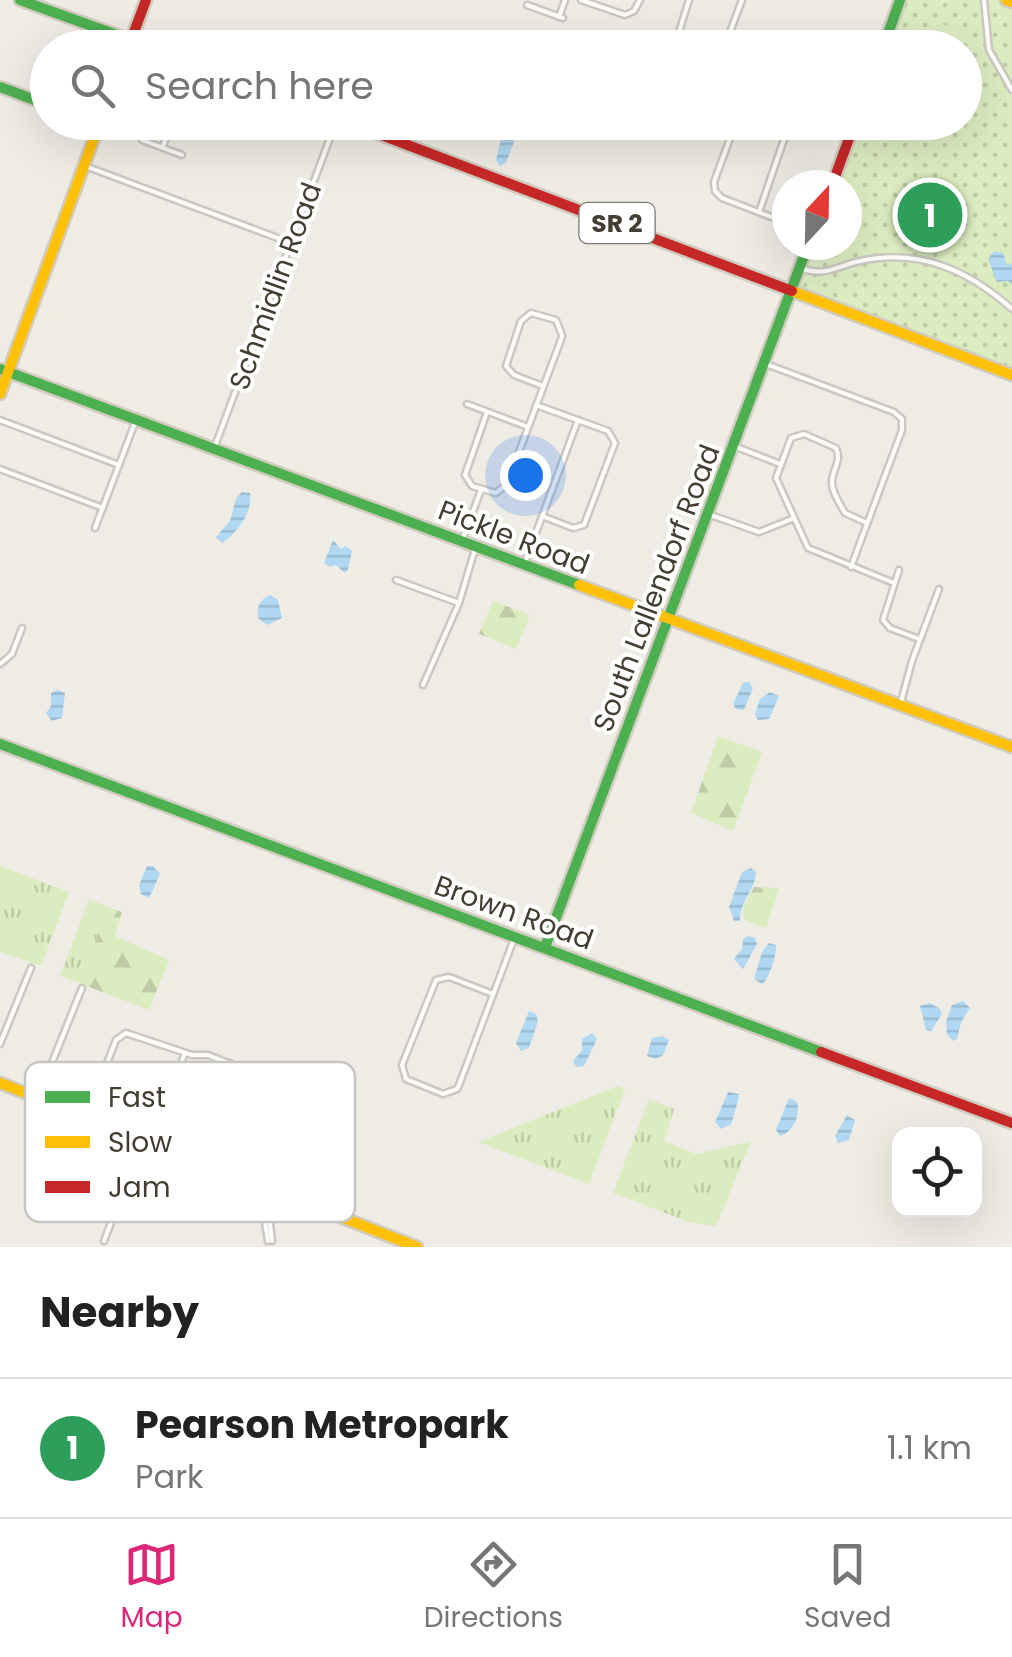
<!DOCTYPE html>
<html lang="en">
<head>
<meta charset="utf-8">
<style>
  :root { --surface:#fff; --page:#f2f2f2; --text:#222; --muted:#767676; --line:#e0e0e0; --accent:#db2777 }
  body { margin:0; font-family:Poppins,sans-serif; background:var(--page); color:var(--text) }
  .controls { position:absolute; right:30px; bottom:30px; display:grid; overflow:hidden; border-radius:20px; box-shadow:0 10px 40px #0002 }
  .controls button { width:90px; height:90px; display:grid; place-items:center; padding:0; border:0; border-bottom:2px solid var(--line); background:var(--surface); color:var(--text); font:50px sans-serif }
  .compass { position:absolute; left:772px; top:170px; width:90px; height:90px; border-radius:50%; background:var(--surface); box-shadow:0 10px 40px #0002; rotate:22deg }
  .you { position:absolute; left:525px; top:475px; width:35px; height:35px; margin:-25px; border:8px solid #fff; border-radius:50%; background:#1a73e8; box-shadow:0 0 0 15px #1a73e833 }
  .badge { display:grid; place-items:center; width:65px; height:65px; border-radius:50%; background:var(--accent); color:#fff; font-size:32px; font-weight:700 }
  .pin { position:absolute; translate:-50% -50%; border:5px solid #fff; box-shadow:0 2px 10px #0006 }
  .list { margin:0; padding:0; list-style:none }
  h2 { display:flex; justify-content:space-between; align-items:center; height:130px; margin:0; padding:0 40px; font-size:42px }
  h2 small { font-size:32px; font-weight:400; color:var(--muted) }
  .list li { display:grid; grid-template-columns:65px 1fr auto; gap:30px; align-items:center; box-sizing:border-box; height:140px; padding:0 40px; border-top:2px solid var(--line) }
  .list b { display:block; font-size:38px; white-space:nowrap }
  .list p { margin:0; font-size:32px; white-space:nowrap; color:var(--muted) }
  .list em { font-size:32px; font-style:normal; color:var(--muted) }
  .icon { flex:none; width:55px; height:55px; fill:none; stroke:currentColor; stroke-width:2; stroke-linecap:round; stroke-linejoin:round }
  .map { position:relative; flex:none; width:1012px; height:1247px; overflow:hidden }
  .search { position:absolute; background:var(--surface); box-shadow:0 10px 40px #0002; left:30px; right:30px; top:30px; height:110px; display:flex; align-items:center; gap:25px; box-sizing:border-box; padding:0 35px; border-radius:55px; color:var(--muted); font-size:38px }
  .sheet { height:270px; background:var(--surface) }
  nav { display:flex; justify-content:space-around; align-items:center; box-sizing:border-box; height:140px; border-top:2px solid var(--line); background:var(--surface); font-size:28px; color:var(--muted) }
  nav a { display:grid; justify-items:center; gap:5px }
  nav .on { color:var(--accent) }
  .map>svg:first-child { display:block }
  .grass { fill:url(#grass-tufts) }
  .forest { fill:url(#forest-firs) }
  .park { fill:url(#park-dots) }
  .pitch { fill:#dcecc1 }
  .water { fill:url(#water-rules) }
  .lines { fill:none; stroke-linecap:round; stroke-linejoin:round }
  .street-casing { stroke:#cbc8c1; stroke-width:9 }
  .fast-casing { stroke:#d1ccbe; stroke-width:15 }
  .slow-casing { stroke:#d1ccbe; stroke-width:15 }
  .jam-casing { stroke:#d1ccbe; stroke-width:15 }
  .street { stroke:#fdfcfb; stroke-width:4 }
  .fast { stroke:#4caf50; stroke-width:10 }
  .slow { stroke:#ffc107; stroke-width:10 }
  .jam { stroke:#c62828; stroke-width:10 }
  .labels { text-anchor:middle; stroke-width:8; stroke-linejoin:round; paint-order:stroke }
  .shield { fill:#fff; stroke:#7c776f; stroke-width:2.5 }
  .shield-label { font-size:25px; font-weight:bold; fill:#443d31 }
  .street-label { font-size:28px; fill:#443d31; stroke:#fff }
  .key { fill:#fff; stroke:#c7c5c1; stroke-width:2.5 }
  .key-label { font-size:28px; fill:#443d31 }
</style>
</head>
<body>
<div class="map">
<svg width="1012" height="1247" viewBox="0 0 1012 1247">
  <defs>
    <pattern id="grass-tufts" width="24" height="20" patternUnits="userSpaceOnUse" patternTransform="scale(2.5)"><rect width="24" height="20" fill="#dcecc1"/><path d="M3 7l-1-3M5 7V3M7 7l1-3M15 17l-1-3M17 17v-4M19 17l1-3" fill="none" stroke="#becba6"/></pattern>
    <pattern id="forest-firs" width="22" height="20" patternUnits="userSpaceOnUse" patternTransform="scale(2.5)"><rect width="22" height="20" fill="#dcecc1"/><path d="M5 1l3.5 6h-7zM16 11l3.5 6h-7z" fill="#becba6"/></pattern>
    <pattern id="park-dots" width="8" height="8" patternUnits="userSpaceOnUse" patternTransform="scale(2.5)"><rect width="8" height="8" fill="#dcecc1"/><path d="M2 2h.1M6 6h.1" fill="none" stroke="#becba6" stroke-width="1.8" stroke-linecap="round"/></pattern>
    <pattern id="water-rules" width="6" height="5" patternUnits="userSpaceOnUse" patternTransform="scale(2.5)"><rect width="6" height="5" fill="#b0d8f2"/><path d="M0 2.5h6" fill="none" stroke="#99bad0"/></pattern>
  </defs>
  <rect width="100%" height="100%" fill="#efece5"/>
  <!-- grass -->
  <g class="grass">
    <polygon points="0,866 69,892 41,966 0,952"/>
    <polygon points="89,899 108,907 79,983 60,976"/>
    <polygon points="618,1086 625,1089 589,1184 478,1142"/>
    <polygon points="649,1099 674,1109 664,1141 696,1154 751,1141 716,1226 689,1222 613,1193"/>
  </g>
  <!-- forest -->
  <g class="forest">
    <polygon points="493,601 530,615 516,649 479,634"/>
    <polygon points="718,736 762,752 733,831 691,813"/>
    <polygon points="754,887 779,888 766,928 744,920 743,908"/>
    <polygon points="108,907 122,912 115,936 169,960 149,1010 79,983"/>
  </g>
  <!-- park -->
  <polygon class="park" points="900,0 1012,0 1012,375 790,291 808,245 847,245 847,185 832,185 855,123 964,122 964,48 883,47"/>
  <!-- pitch -->
  <polygon class="pitch" points="943,24 961,30 955,47 936,47"/>
  <!-- water -->
  <g class="water">
    <polygon points="505,122 521,123 506,163 500,166 496,160"/>
    <polygon points="994,251 1003,253 1007,266 1012,263 1012,285 1008,281 997,282 988,259"/>
    <path d="M242,492L250,493C254,510 236,535 222,543L216,537L230,521L236,498Z"/>
    <polygon points="333,540 341,549 346,546 352,551 348,569 345,573 336,565 330,567 324,563"/>
    <path d="M270,595L278,600L282,618L267,625L259,619C255,608 260,599 270,595Z"/>
    <polygon points="749,682 753,688 744,710 736,709 733,704 743,683"/>
    <polygon points="58,690 65,693 62,718 52,721 46,713 51,706 51,693"/>
    <polygon points="770,692 779,696 769,719 758,720 755,714 760,699"/>
    <polygon points="147,866 153,866 160,874 149,898 141,894 139,885"/>
    <path d="M751,868L756,872C755,891 739,902 740,921H734L729,907L742,872Z"/>
    <polygon points="748,936 755,938 757,944 743,969 734,959 742,949 743,939"/>
    <path d="M769,943L776,945C777,954 769,979 762,984L754,979L762,952Z"/>
    <polygon points="963,1001 970,1008 961,1022 957,1039 953,1041 947,1034 946,1022 952,1005"/>
    <polygon points="930,1003 939,1008 942,1014 931,1031 926,1030 920,1006"/>
    <polygon points="529,1011 536,1014 538,1021 529,1048 521,1051 516,1043"/>
    <polygon points="592,1033 597,1039 584,1066 576,1067 573,1061 582,1050 582,1039"/>
    <polygon points="663,1036 669,1040 663,1055 656,1059 647,1056 652,1038"/>
    <path d="M728,1092L739,1094C739,1099 733,1118 731,1124L721,1129L715,1122Z"/>
    <path d="M789,1098L797,1102C801,1115 793,1132 780,1136L776,1130Z"/>
    <polygon points="847,1115 855,1120 849,1140 838,1143 835,1136"/>
  </g>
  <g class="lines">
    <defs>
      <g id="street">
        <polyline points="581,0 625,15 634,11 640,0"/>
        <polyline points="984,0 989,50 1012,90"/>
        <polyline points="527,5 563,18"/>
        <polyline points="559,17 565,0"/>
        <polyline points="674,48 689,0"/>
        <polyline points="724,48 742,0"/>
        <polyline points="736,122 714,182 715,191 722,198 787,223"/>
        <polyline points="142,140 182,155"/>
        <polyline points="163,146 172,122"/>
        <polyline points="85,166 291,243"/>
        <polyline points="759,212 790,122"/>
        <path d="M799,268C827,277 833,267 860,261C919,248 968,270 1012,309"/>
        <polyline points="766,364 894,412 902,419 902,430 851,567"/>
        <polyline points="467,404 528,427"/>
        <polyline points="536,405 608,431 615,443 584,525 573,528 542,516"/>
        <polyline points="487,412 465,475 472,486 496,493 507,484 562,337 562,335 556,320 531,313 521,321 506,366 514,375 543,386"/>
        <polyline points="0,420 119,465"/>
        <polyline points="215,446 336,122"/>
        <polyline points="734,446 780,464"/>
        <polyline points="0,469 103,508"/>
        <polyline points="708,514 759,532 792,519"/>
        <path d="M867,523L845,513C840,504 831,491 832,481C833,467 842,462 836,448L804,434L791,438L776,478L808,548L894,583"/>
        <polyline points="95,528 136,420"/>
        <polyline points="462,541 481,490"/>
        <polyline points="524,565 578,420"/>
        <polyline points="899,570 883,620 890,628 919,639"/>
        <polyline points="396,580 459,603"/>
        <polyline points="0,664 12,654 22,628"/>
        <polyline points="423,685 459,603 476,546"/>
        <polyline points="901,702 912,661 939,589"/>
        <polyline points="493,994 449,977 436,980 402,1065 406,1079 443,1094 457,1089 459,1085 514,939"/>
        <polyline points="0,1044 31,968"/>
        <polyline points="104,1070 163,1091 173,1084 185,1053"/>
        <polyline points="39,1095 82,988"/>
        <polyline points="215,1101 254,1116"/>
        <polyline points="86,1117 116,1040 126,1033 192,1055 208,1055 269,1079"/>
        <polyline points="193,1157 230,1063"/>
        <polyline points="224,1178 220,1202 230,1211 244,1207 254,1197 266,1199"/>
        <polyline points="263,1215 300,1209"/>
        <polyline points="104,1241 143,1139"/>
        <polyline points="268,1241 263,1210 270,1189"/>
        <polyline points="272,1241 269,1216 277,1192"/>
      </g>
      <g id="fast">
        <polyline points="20,0 153,48"/>
        <polyline points="883,48 900,0"/>
        <polyline points="0,87 48,105"/>
        <polyline points="0,369 579,585"/>
        <polyline points="0,744 821,1052"/>
        <polyline points="545,947 808,245"/>
      </g>
      <g id="slow">
        <polyline points="1006,0 1012,2"/>
        <polyline points="792,291 1012,375"/>
        <polyline points="0,394 100,122"/>
        <polyline points="579,585 1012,747"/>
        <polyline points="0,1083 417,1247"/>
      </g>
      <g id="jam">
        <polyline points="128,48 146,0"/>
        <polyline points="347,122 792,291"/>
        <polyline points="832,185 855,122"/>
        <polyline points="821,1052 1012,1123"/>
      </g>
    </defs>
    <!-- street casing -->
    <use href="#street" class="street-casing"/>
    <!-- fast casing -->
    <use href="#fast" class="fast-casing"/>
    <!-- slow casing -->
    <use href="#slow" class="slow-casing"/>
    <!-- jam casing -->
    <use href="#jam" class="jam-casing"/>
    <!-- street -->
    <use href="#street" class="street"/>
    <!-- fast -->
    <use href="#fast" class="fast"/>
    <!-- slow -->
    <use href="#slow" class="slow"/>
    <!-- jam -->
    <use href="#jam" class="jam"/>
  </g>
  <g class="labels">
    <!-- shield labels -->
    <rect class="shield" x="579.5" y="203" width="75" height="40" rx="8"/>
    <g class="shield-label">
      <text x="617" y="232">SR 2</text>
    </g>
    <!-- street labels -->
    <g class="street-label">
      <text transform="translate(275 286) rotate(-70)" y="10">Schmidlin Road</text>
      <text transform="translate(514 537) rotate(21)" y="10">Pickle Road</text>
      <text transform="translate(656 588) rotate(-69)" y="10">South Lallendorf Road</text>
      <text transform="translate(514 912) rotate(20)" y="10">Brown Road</text>
    </g>
  </g>
  <!-- legend -->
  <rect x="25" y="1062" width="330" height="160" rx="15" class="key"/>
  <rect x="45" y="1091" width="45" height="12" fill="#4caf50"/>
  <rect x="45" y="1136" width="45" height="12" fill="#ffc107"/>
  <rect x="45" y="1181" width="45" height="12" fill="#c62828"/>
  <g class="key-label">
    <text x="108" y="1107">Fast</text>
    <text x="108" y="1152">Slow</text>
    <text x="108" y="1197">Jam</text>
  </g>
</svg>
<div class="controls">
<button><svg class="icon" aria-label="locate" viewBox="0 0 24 24"><circle cx="12" cy="12" r="6"/><path d="M12 2v4M12 18v4M2 12h4M18 12h4"/></svg></button>
</div>
<svg class="compass" viewBox="-18 -18 36 36"><path d="M0-13l5 13h-10z" fill="#e53935"/><path d="M0 13l5-13h-10z" fill="#767676"/></svg>
<div class="you"></div>
<div class="pin badge" style="left:930px;top:215px;background:#2e9e5b">1</div>
<div class="search"><svg class="icon" aria-label="search" viewBox="0 0 24 24"><circle cx="10" cy="10" r="6"/><path d="M15 15l6 6"/></svg>Search here</div>
</div>
<section class="sheet">
<h2>Nearby<small></small></h2>
<ul class="list">
<li><span class="badge" style="background:#2e9e5b">1</span><div><b>Pearson Metropark</b><p>Park</p></div><em>1.1 km</em></li>
</ul>
</section>
<nav>
<a class="on"><svg class="icon" aria-label="map" viewBox="0 0 24 24"><path d="M3 6l6-2 6 2 6-2v14l-6 2-6-2-6 2zM9 4v14M15 6v14"/></svg>Map</a>
<a><svg class="icon" aria-label="directions" viewBox="0 0 24 24"><path d="M12 3l9 9-9 9-9-9zM9 14v-3h6M13 9l2 2-2 2"/></svg>Directions</a>
<a><svg class="icon" aria-label="saved" viewBox="0 0 24 24"><path d="M7 4h10v16l-5-4-5 4z"/></svg>Saved</a>
</nav>
</body>
</html>
